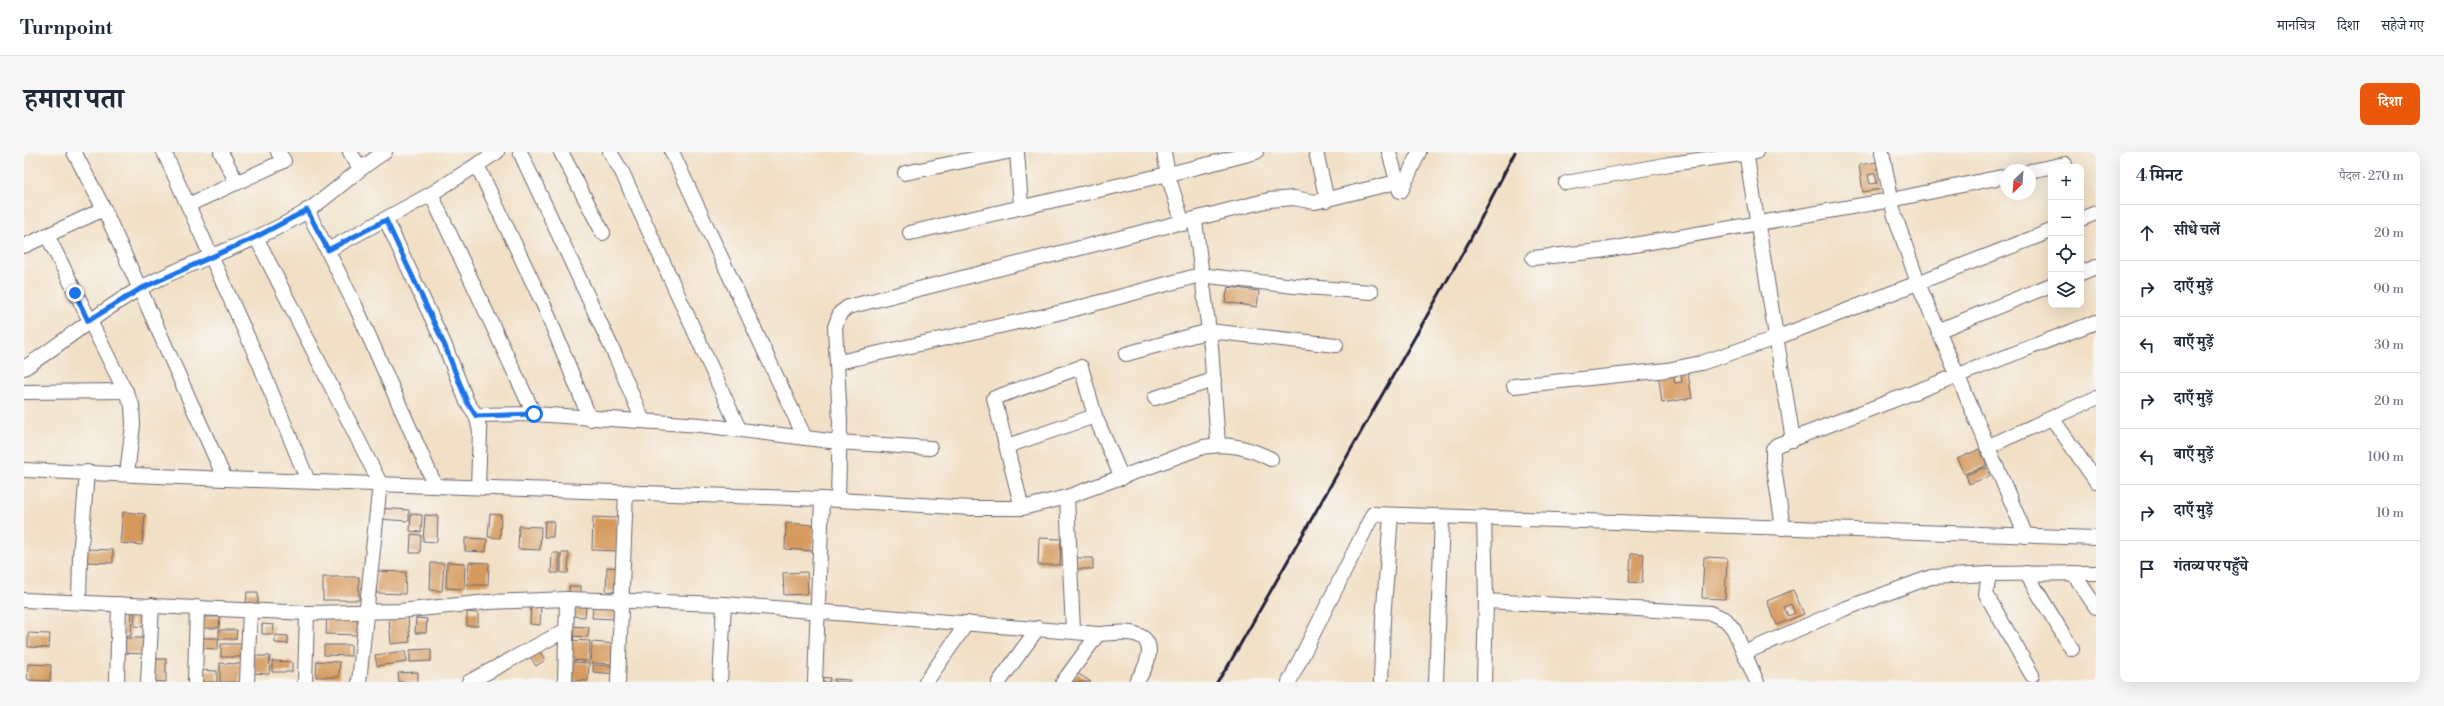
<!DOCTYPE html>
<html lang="hi">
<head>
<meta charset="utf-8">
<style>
  :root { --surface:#fff; --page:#f6f6f7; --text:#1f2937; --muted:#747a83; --line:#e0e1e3; --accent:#ea580c }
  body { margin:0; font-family:"Libre Bodoni","Noto Serif Devanagari",serif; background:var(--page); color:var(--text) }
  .controls { position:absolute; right:12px; top:12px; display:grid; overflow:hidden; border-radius:8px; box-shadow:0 4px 16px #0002 }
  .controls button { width:36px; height:36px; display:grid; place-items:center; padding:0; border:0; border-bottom:1px solid var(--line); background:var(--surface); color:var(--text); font:20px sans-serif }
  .compass { position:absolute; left:1976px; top:12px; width:36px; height:36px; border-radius:50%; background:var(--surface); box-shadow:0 4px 16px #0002; rotate:205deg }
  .stop { position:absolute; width:12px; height:12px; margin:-9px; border:3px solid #1a73e8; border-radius:50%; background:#fff }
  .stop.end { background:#1a73e8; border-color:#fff; box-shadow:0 1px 4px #0008 }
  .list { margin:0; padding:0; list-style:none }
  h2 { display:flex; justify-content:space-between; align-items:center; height:52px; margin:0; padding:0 16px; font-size:17px }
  h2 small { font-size:13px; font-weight:400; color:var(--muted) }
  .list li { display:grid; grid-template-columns:26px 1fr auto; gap:12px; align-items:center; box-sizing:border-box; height:56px; padding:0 16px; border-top:1px solid var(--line) }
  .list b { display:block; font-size:15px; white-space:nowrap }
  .list em { font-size:13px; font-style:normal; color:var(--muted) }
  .icon { flex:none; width:22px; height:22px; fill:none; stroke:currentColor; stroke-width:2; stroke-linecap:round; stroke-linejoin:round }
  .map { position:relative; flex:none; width:2072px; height:530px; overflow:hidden; border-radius:8px }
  header { display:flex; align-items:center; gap:24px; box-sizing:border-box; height:56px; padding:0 20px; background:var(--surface); border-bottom:1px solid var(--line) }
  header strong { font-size:19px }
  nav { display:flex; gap:22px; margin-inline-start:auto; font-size:14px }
  .intro { display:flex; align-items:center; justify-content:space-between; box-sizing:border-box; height:96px; padding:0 24px }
  h1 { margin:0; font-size:28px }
  .button { padding:10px 18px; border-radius:8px; background:var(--accent); color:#fff; font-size:14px; font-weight:700 }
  main { display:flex; gap:24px; padding:0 24px }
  aside { flex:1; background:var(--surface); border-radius:8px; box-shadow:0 4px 16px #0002 }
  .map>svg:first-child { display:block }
  .building { fill:#d5995b; fill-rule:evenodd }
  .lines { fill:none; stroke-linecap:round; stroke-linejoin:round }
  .minor-casing { stroke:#6b646c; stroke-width:16 }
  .minor { stroke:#fff; stroke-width:14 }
  .rail { stroke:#22223b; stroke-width:3 }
  .route { stroke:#1a73e8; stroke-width:5 }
</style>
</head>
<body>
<header>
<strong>Turnpoint</strong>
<nav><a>मानचित्र</a><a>दिशा</a><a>सहेजे गए</a></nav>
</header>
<div class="intro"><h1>हमारा पता</h1><a class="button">दिशा</a></div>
<main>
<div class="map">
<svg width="2072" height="530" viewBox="0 0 2072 530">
  <rect width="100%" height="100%" fill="#f6f6f2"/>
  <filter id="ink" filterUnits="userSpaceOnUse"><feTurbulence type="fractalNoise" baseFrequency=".025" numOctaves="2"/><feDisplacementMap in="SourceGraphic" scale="8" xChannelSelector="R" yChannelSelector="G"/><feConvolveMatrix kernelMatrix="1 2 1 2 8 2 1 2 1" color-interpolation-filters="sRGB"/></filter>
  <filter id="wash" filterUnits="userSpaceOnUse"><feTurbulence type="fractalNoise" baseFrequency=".012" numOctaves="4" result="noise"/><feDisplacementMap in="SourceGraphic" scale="16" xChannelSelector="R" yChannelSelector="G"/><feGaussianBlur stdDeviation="0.9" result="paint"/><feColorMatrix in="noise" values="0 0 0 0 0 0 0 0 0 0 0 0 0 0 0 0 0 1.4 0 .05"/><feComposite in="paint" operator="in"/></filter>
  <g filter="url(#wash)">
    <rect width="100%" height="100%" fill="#f2e0c6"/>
    <g id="blocks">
      <!-- building -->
      <g class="building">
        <path d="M1854,10L1858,37L1839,40L1835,13ZM1851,21L1853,31L1846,32L1844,23Z"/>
        <polygon points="1204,135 1235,139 1233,155 1201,150"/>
        <path d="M1663,216L1668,246L1638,251L1634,220ZM1657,223L1658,230L1651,231L1650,224Z"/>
        <polygon points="1956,297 1963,313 1940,322 1933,307"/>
        <polygon points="1962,315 1966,324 1945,332 1942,323"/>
        <polygon points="354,356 385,358 385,369 353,367"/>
        <polygon points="99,360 121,362 118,393 96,391"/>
        <polygon points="387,362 398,363 397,380 386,379"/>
        <polygon points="466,362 477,363 476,386 464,385"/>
        <polygon points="401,363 414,364 413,390 399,389"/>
        <polygon points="569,365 594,366 593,399 568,398"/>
        <polygon points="521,369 530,369 529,385 520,385"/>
        <polygon points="762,371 790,373 789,399 761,397"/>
        <polygon points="495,374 517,375 516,398 494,397"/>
        <polygon points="387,382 397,383 396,401 386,401"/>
        <polygon points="441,386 463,387 462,400 441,399"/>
        <polygon points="1015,386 1037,387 1036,413 1014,413"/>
        <polygon points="62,397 89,398 89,411 62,410"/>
        <polygon points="528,401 535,401 535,421 527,421"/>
        <polygon points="537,401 545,401 544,421 537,421"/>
        <polygon points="1607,401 1620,402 1618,431 1605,430"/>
        <polygon points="1680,405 1703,406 1701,447 1678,446"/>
        <rect x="1052" y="406" width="17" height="11"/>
        <polygon points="423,410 441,411 440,437 422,436"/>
        <polygon points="445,410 465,411 464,433 443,433"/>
        <polygon points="407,411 420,411 418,439 406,438"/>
        <polygon points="583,415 596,416 595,440 582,439"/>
        <polygon points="353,419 382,420 381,442 352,441"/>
        <polygon points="783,420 784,442 760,443 759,421"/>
        <rect x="299" y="425" width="36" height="23"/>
        <rect x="545" y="434" width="12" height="8"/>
        <path d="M1769,438L1780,462L1753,473L1743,449ZM1767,452L1771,461L1764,464L1760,455Z"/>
        <polygon points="223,440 234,440 234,452 222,452"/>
        <polygon points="507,452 517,453 516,473 506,472"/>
        <polygon points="547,454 562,455 561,465 547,464"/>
        <polygon points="569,455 594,456 593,467 568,466"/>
        <polygon points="99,459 108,459 107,484 98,484"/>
        <polygon points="111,460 123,460 122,475 110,474"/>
        <polygon points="443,460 454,461 454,474 443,474"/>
        <polygon points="303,462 334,463 334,483 302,482"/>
        <polygon points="384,464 386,490 367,492 365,466"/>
        <polygon points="175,465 196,465 195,476 175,476"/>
        <polygon points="392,466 403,467 402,481 391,481"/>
        <polygon points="238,472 250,473 249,482 238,482"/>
        <polygon points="546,474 565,475 564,485 546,484"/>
        <polygon points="195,478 213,478 212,487 195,487"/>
        <polygon points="4,481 26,482 25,496 4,495"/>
        <polygon points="251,483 264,484 264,492 251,491"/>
        <polygon points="99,486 122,486 121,502 98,501"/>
        <polygon points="175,486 194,486 194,497 175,496"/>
        <polygon points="545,488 566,489 565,509 544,508"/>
        <polygon points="568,490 593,492 592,512 567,511"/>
        <rect x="197" y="492" width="23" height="13"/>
        <polygon points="300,493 327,493 327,504 300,503"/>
        <polygon points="513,495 521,508 512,514 504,501"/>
        <polygon points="407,497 407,509 386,510 386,498"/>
        <polygon points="381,499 383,510 353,514 351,503"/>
        <polygon points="229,504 246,504 245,522 229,521"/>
        <polygon points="127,507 142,507 142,530 126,529"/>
        <polygon points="248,509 268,510 268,520 248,520"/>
        <polygon points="293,509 316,510 315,525 292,525"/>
        <polygon points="543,510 565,511 564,529 542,528"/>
        <polygon points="196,511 217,512 216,530 196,530"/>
        <polygon points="4,512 27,513 26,529 3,528"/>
        <polygon points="569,513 591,514 591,522 569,520"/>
        <polygon points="174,518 193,519 193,530 174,530"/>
        <polygon points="394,520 394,530 375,530 374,521"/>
        <polygon points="1053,521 1067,530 1047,530"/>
        <polygon points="795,525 806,526 805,530 795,530"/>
        <polygon points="810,527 826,528 826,530 810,530"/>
      </g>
    </g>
  </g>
  <g filter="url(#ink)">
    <use href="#blocks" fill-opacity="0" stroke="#6b646c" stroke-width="1"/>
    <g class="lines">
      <defs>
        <g id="minor">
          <polyline points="50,0 80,57 201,327"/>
          <polyline points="140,0 234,208 284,329"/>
          <polyline points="197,0 213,31"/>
          <polyline points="326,0 336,16"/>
          <polyline points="496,0 592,205 619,269"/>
          <polyline points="537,0 579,81"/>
          <polyline points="586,0 598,20 715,277"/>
          <polyline points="648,0 781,286"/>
          <polyline points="993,0 997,54"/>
          <polyline points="1140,0 1144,23 1159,72"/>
          <polyline points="1292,0 1303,48"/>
          <polyline points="1365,0 1376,39"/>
          <polyline points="1722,0 1769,288"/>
          <polyline points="1858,0 1870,61 1894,131 2002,384"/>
          <polyline points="453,13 522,158 566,267"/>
          <polyline points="2006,19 2041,12"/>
          <polyline points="881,21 983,0"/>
          <polyline points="1542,31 1646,12 1732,0"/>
          <polyline points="1377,39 1395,0"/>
          <polyline points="407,42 510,262"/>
          <polyline points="164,53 260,9 254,0"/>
          <polyline points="283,58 332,155 411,333"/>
          <polyline points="2057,67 2072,61"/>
          <polyline points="362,68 421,194 443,250 452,263 456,279 454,335"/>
          <polyline points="1171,69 1187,195 1194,292"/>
          <path d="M886,81C1001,53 1117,31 1232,0"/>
          <polyline points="23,83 108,253 109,273 103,322"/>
          <polyline points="232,85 356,331 335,530"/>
          <polyline points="0,94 80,57"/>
          <polyline points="304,98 407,42 473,0"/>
          <polyline points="1509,106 1575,99 1867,48 1982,24"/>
          <polyline points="2057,121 2072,115"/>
          <polyline points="1916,178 2027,133"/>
          <polyline points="1102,202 1185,179 1312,193"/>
          <polyline points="815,210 1047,158 1176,123 1270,134 1347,140"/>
          <path d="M0,216C39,191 74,160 115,137C169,107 231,92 283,59C310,41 333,17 361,0"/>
          <polyline points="1490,234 1643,218 1677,211 1752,186 2027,79"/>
          <polyline points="0,240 102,239"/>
          <polyline points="1131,246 1190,228"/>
          <polyline points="452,263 510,262 677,273 814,290 906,296"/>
          <polyline points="2028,266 2072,329"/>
          <polyline points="983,294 1071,264"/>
          <polyline points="1963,295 2072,246"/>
          <path d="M0,318L201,327L798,347L947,356H998L1043,345L1179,295C1204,290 1225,296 1247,307"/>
          <polyline points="1043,345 1049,479"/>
          <polyline points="814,347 816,269 811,175 816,161 824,155 1245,48 1270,46 1291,50 1373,30"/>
          <polyline points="998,356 970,246 1057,215 1071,264 1098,326"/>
          <polyline points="1460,365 1462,449 1460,530"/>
          <polyline points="1759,376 1749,309 1749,297 1753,293 2072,170"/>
          <polyline points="2002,421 2048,497"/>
          <polyline points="2049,421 2072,455"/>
          <polyline points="1965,422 1962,442 2008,523"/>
          <path d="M0,448L283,461L376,459L464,450L543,447L700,452L1074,482C1086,482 1102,478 1114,483C1135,491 1121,518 1112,530"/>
          <polyline points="55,449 56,405 63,320"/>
          <polyline points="1462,449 1687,461 1702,468 1710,478 1733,530"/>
          <polyline points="1720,501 1820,457 1907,425 1965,422 2072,421"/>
          <polyline points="93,530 95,452"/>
          <polyline points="124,530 128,453"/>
          <polyline points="171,530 173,455"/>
          <polyline points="223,530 226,458"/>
          <polyline points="281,530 283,461"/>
          <polyline points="445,530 542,478"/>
          <polyline points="541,530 543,447"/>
          <polyline points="594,530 602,340"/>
          <polyline points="696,530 700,452"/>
          <polyline points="791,530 798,347"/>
          <polyline points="902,530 943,471"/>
          <polyline points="975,530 1014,476"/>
          <polyline points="1039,530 1074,482"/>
          <polyline points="1265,530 1349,362 2072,386"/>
          <polyline points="1357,530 1359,468 1367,363"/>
          <polyline points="1412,530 1418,365"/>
        </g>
      </defs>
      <!-- minor casing -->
      <use href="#minor" class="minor-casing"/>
      <!-- minor -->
      <use href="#minor" class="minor"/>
      <!-- rail -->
      <polyline class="rail" points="1193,530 1204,514 1446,88 1491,0"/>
    </g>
  </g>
  <g class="lines" filter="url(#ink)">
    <!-- route -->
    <polyline class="route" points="51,141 64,169 116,137 232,85 283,58 304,98 362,68 421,194 443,250 452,264 510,262"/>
  </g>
</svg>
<div class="controls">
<button>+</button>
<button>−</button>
<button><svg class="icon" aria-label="locate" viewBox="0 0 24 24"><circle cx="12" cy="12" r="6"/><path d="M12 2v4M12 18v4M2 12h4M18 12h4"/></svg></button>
<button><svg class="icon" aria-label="layers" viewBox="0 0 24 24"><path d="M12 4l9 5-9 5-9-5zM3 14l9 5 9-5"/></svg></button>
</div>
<svg class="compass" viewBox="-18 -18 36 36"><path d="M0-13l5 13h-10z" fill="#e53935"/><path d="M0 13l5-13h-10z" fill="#747a83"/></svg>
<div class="stop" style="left:510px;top:262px"></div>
<div class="stop end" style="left:51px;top:141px"></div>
</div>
<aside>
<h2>4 मिनट<small>पैदल · 270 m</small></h2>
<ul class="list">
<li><svg class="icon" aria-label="ahead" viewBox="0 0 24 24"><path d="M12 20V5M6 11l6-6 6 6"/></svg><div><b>सीधे चलें</b></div><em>20 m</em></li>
<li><svg class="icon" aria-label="right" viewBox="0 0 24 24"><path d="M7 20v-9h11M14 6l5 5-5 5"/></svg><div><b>दाएँ मुड़ें</b></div><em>90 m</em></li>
<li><svg class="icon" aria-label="left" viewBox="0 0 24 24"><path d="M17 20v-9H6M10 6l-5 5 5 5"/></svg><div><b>बाएँ मुड़ें</b></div><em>30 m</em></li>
<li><svg class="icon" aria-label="right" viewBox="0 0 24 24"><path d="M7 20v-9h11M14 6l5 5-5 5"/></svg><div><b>दाएँ मुड़ें</b></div><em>20 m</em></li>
<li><svg class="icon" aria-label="left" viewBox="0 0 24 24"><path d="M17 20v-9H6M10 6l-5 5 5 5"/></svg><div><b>बाएँ मुड़ें</b></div><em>100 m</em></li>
<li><svg class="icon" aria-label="right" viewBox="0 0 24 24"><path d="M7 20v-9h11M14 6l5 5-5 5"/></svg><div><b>दाएँ मुड़ें</b></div><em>10 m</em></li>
<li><svg class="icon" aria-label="arrive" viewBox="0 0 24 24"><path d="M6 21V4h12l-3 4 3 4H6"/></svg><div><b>गंतव्य पर पहुँचे</b></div></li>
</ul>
</aside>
</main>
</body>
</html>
